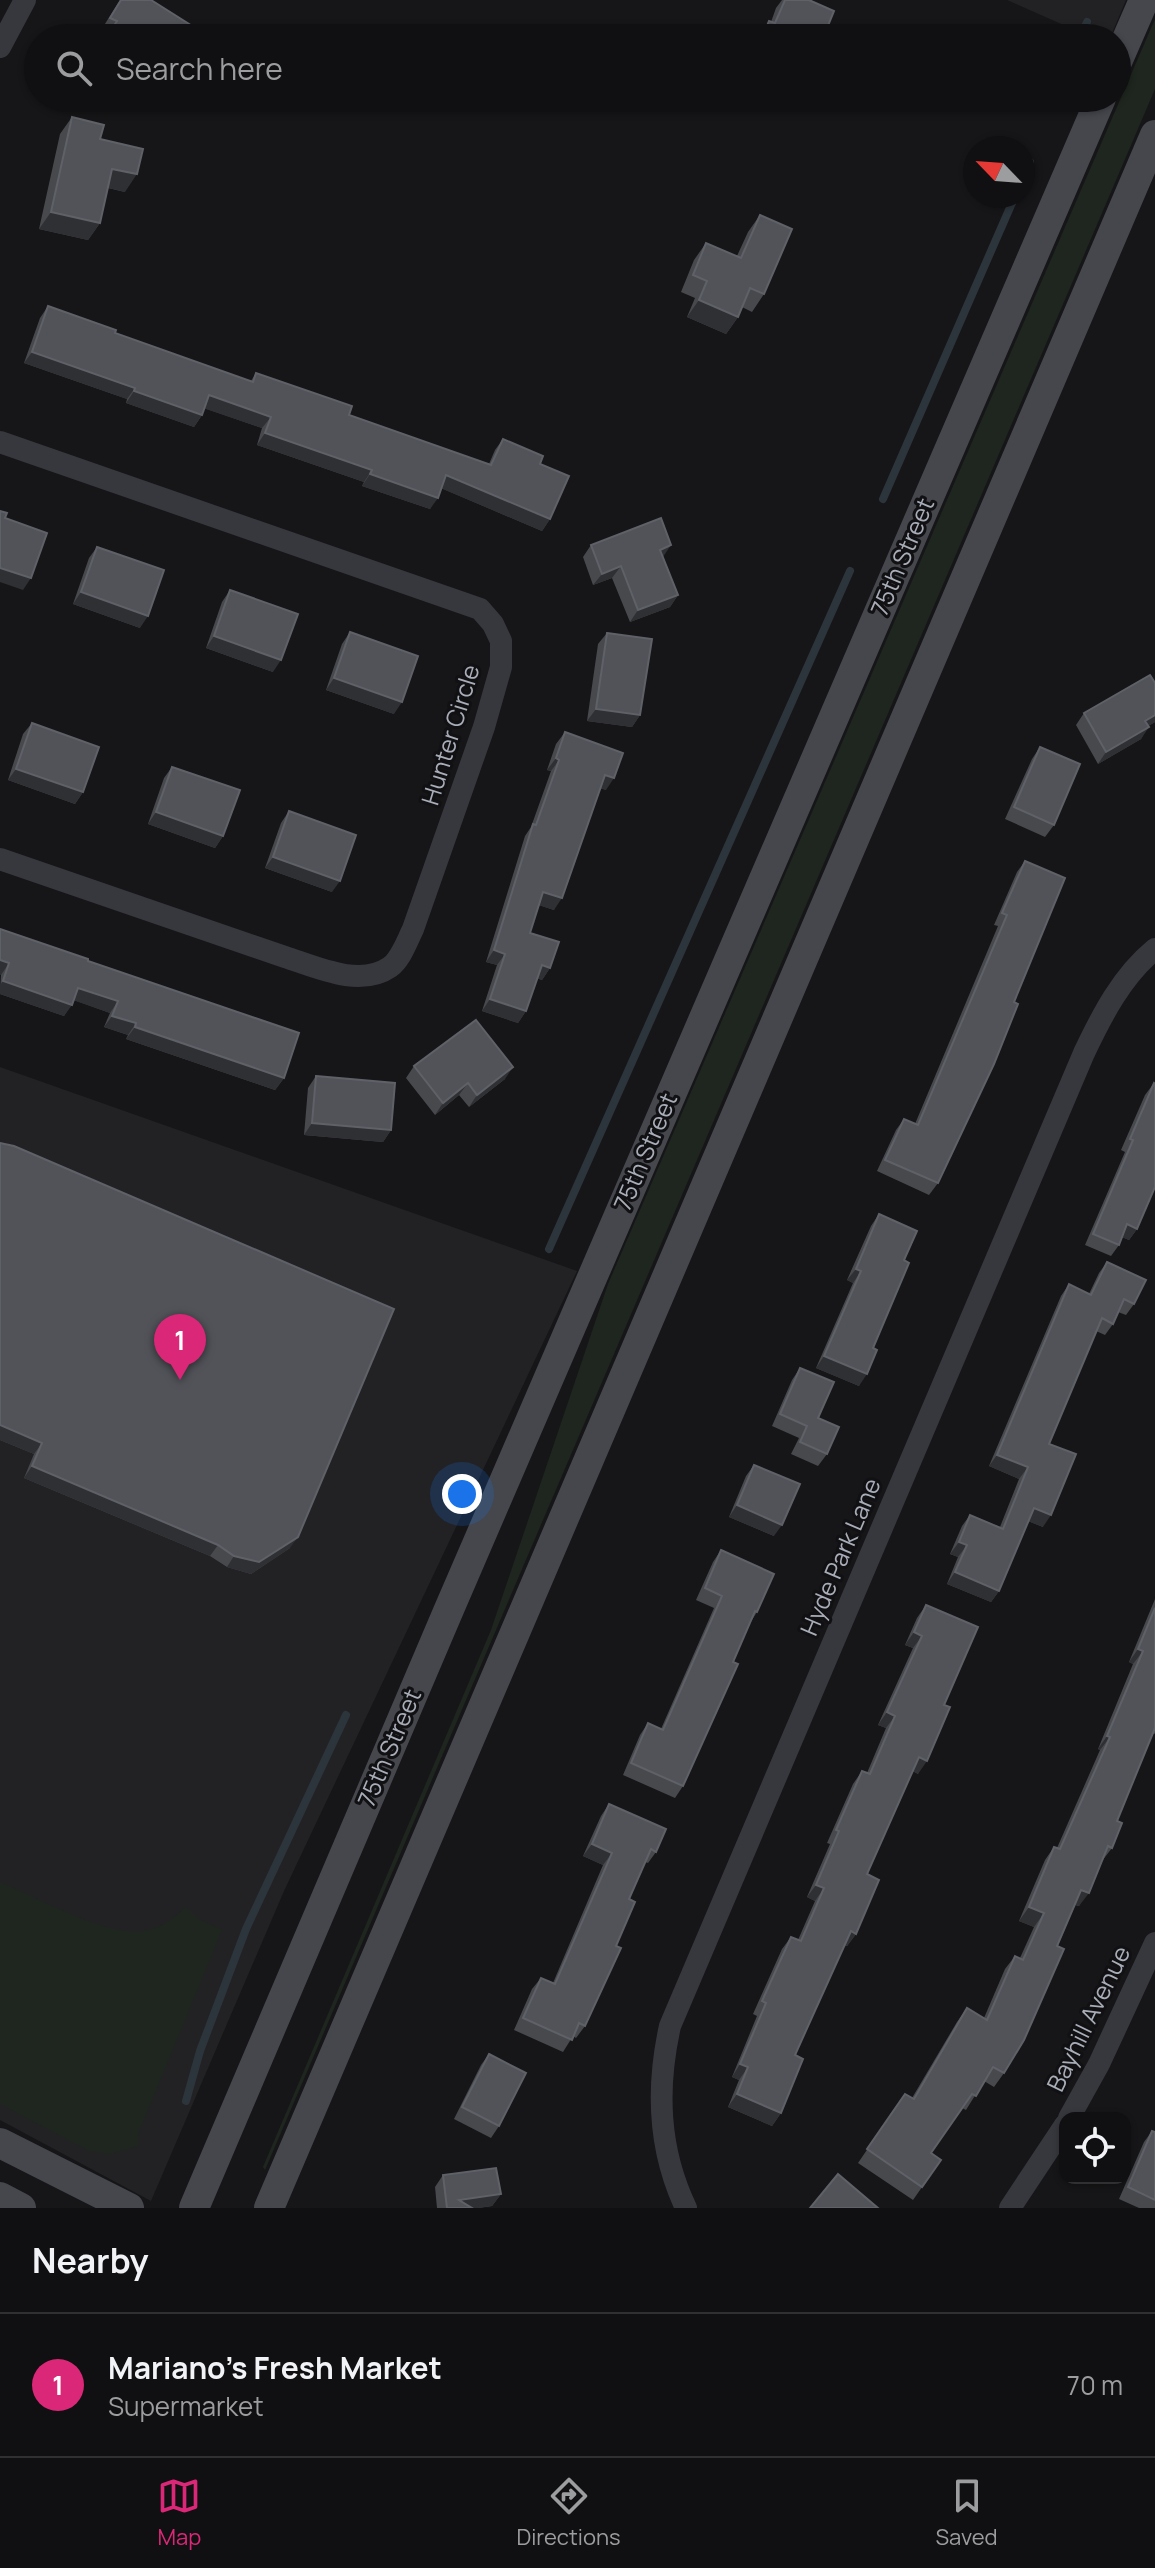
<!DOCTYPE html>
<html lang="en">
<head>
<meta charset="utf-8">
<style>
  :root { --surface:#101012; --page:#19191b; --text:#f1f3f6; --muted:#9c9d9f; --line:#303032; --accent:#db2777 }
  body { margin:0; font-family:Manrope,sans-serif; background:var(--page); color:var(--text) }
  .controls { position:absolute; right:24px; bottom:24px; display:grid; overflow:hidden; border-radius:16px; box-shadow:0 2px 6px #0004 }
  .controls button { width:72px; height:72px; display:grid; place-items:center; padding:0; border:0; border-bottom:2px solid var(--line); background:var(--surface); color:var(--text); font:40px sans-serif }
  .compass { position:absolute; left:963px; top:136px; width:72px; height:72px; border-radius:50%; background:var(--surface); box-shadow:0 2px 6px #0004; rotate:295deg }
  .you { position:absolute; left:462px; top:1494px; width:28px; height:28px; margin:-20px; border:6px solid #fff; border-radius:50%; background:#1a73e8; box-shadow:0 0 0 12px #1a73e833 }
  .badge { display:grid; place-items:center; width:52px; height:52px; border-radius:50%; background:var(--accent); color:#fff; font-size:26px; font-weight:700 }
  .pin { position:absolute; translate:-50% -66px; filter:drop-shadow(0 2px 4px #0008) }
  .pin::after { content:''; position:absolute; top:42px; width:28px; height:24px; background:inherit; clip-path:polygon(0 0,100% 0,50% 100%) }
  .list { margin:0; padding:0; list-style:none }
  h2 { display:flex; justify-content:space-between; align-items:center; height:104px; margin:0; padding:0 32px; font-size:34px }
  h2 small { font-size:26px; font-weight:400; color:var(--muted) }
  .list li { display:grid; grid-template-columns:52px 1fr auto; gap:24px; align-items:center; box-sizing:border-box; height:144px; padding:0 32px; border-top:2px solid var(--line) }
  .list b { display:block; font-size:30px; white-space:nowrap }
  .list p { margin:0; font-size:26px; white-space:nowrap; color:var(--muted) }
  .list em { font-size:26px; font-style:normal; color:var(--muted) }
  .icon { flex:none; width:44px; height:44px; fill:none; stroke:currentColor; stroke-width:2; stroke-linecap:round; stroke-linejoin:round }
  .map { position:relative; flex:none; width:1155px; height:2208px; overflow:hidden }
  .search { position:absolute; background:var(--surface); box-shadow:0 2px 6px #0004; left:24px; right:24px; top:24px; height:88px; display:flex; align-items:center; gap:20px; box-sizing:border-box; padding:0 28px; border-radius:44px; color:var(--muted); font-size:30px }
  .sheet { height:248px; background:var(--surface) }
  nav { display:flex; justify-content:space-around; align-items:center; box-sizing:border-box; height:112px; border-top:2px solid var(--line); background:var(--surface); font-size:22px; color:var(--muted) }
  nav a { display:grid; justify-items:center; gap:4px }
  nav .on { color:var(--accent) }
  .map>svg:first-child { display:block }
  .built { fill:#222225 }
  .green { fill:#1e261f }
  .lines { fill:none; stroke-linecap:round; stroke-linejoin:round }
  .stream { stroke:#2c353c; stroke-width:8 }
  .minor { stroke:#37383d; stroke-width:22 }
  .secondary { stroke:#45474d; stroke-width:30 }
  .wall { fill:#47494d }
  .shaded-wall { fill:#2f3033 }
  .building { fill:#525359; stroke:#5f6168; stroke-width:2 }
  .labels { text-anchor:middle; stroke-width:6; stroke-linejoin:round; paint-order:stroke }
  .street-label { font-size:24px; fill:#a8adb8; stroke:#111113 }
</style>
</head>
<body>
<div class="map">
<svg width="1155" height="2208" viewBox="0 0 1155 2208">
  <rect width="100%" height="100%" fill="#161618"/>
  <!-- built -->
  <g class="built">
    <polygon points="1007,0 1126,0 1110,38 1093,38"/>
    <polygon points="0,1067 577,1271 284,1891 151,2201 0,2120"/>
  </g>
  <!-- green -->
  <g class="green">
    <polygon points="1155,19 1155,89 265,2170 263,2167 491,1630 608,1284"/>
    <path d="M0,1882C34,1896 107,1937 142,1931C160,1929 173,1919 186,1907L197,1918L222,1930L139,2132L138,2146L111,2154L89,2151L0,2104Z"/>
  </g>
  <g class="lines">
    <!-- stream -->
    <g class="stream">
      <polyline points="1080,38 1087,22"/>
      <polyline points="1023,178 1030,162"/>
      <polyline points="883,499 1015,196"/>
      <polyline points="549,1249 850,571"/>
      <polyline points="186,2101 200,2051 246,1929 346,1715"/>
    </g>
    <!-- minor -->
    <g class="minor">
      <polyline points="0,47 25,0"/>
      <path d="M0,442L480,609L493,624L501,641V667L484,727L413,929C407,941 401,959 390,967C360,988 316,967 285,957L0,859"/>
      <polyline points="1069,2118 1099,2064 1155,1943"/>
      <path d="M686,2208C658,2149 656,2089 670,2026L1084,1053C1102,1015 1122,976 1155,949"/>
      <polyline points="1010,2208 1065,2125"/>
    </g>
    <!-- secondary -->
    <g class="secondary">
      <polyline points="1117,62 1144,0"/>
      <polyline points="0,2143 129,2208"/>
      <polyline points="0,2197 21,2208"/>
      <polyline points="194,2208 447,1614 1101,98"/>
      <polyline points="269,2208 1155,135"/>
    </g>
  </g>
  <!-- wall -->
  <g class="wall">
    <polygon points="120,0 151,0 191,38 104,38 98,35"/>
    <polygon points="782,0 809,0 823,38 758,38 769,21 771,22 776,8"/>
    <polygon points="107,98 127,98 121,106"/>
    <polygon points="72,117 100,139 125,192 108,188 100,223 88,240 39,229 60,134"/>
    <polygon points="760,215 764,294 752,312 742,307 738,317 726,334 687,317 695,298 681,292 694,260 706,243 737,256 748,232"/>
    <polygon points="48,306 115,333 251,381 256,373 349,415 489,464 495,450 503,439 540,464 550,519 542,531 441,488 430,509 362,486 364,482 257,445 262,428 204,408 202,415 194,427 126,403 127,399 24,363 40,318"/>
    <polygon points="591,545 663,557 678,595 670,607 630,622 612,578 593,585 583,557"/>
    <polygon points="97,547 140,628 73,604 89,558"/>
    <polygon points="230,590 273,672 206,648 222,602"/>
    <polygon points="350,632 394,714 326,690 342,644"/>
    <polygon points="607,633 640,715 632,727 587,721 598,644"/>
    <polygon points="1155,683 1155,722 1148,726 1141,739 1098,764 1076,725 1084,713"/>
    <polygon points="32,723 83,792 75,804 8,780 23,734"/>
    <polygon points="565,732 606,790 600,788 554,910 539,905 530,933 550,968 542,980 537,978 526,1011 518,1023 482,1011 497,965 486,962 525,836 531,827 551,771 547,770 556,744"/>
    <polygon points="1040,747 1054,825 1045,837 1005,819 1032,759"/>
    <polygon points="172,767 223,836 215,848 148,824 164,778"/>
    <polygon points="289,811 332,892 265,868 281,823"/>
    <polygon points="1025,861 938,1183 929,1195 877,1171 896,1130 904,1119 915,1124 998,926 994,925 1017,872"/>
    <polygon points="0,929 88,961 284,1078 275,1090 126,1039 128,1035 104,1027 110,1013 74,1000 64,1016 0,994 1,975 0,974"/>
    <polygon points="414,1066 505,1079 469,1107 459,1095 435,1115 406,1078"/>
    <polygon points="316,1076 391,1130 383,1142 304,1135 308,1088"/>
    <polygon points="1154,1083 1137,1229 1129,1240 1122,1237 1119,1245 1111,1256 1085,1245 1125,1152 1121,1150 1145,1095"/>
    <polygon points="0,1143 290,1548 251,1574 227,1567 210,1556 24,1478 34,1454 0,1440"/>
    <polygon points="879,1214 904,1260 859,1386 816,1368 853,1283 847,1280 871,1226"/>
    <polygon points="1107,1262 1134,1304 1126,1315 1118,1312 1113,1324 1105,1335 1096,1331 1049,1444 1043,1527 1028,1521 999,1591 991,1602 947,1584 958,1557 950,1554 962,1526 970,1515 1000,1527 1019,1479 989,1466 1061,1296 1069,1284 1089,1294 1099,1273"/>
    <polygon points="800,1368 818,1418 827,1454 818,1466 791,1454 799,1438 772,1426 792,1380"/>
    <polygon points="754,1465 774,1536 729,1517 746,1476"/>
    <polygon points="721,1550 757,1612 750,1623 733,1662 683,1786 675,1798 623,1775 640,1735 648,1723 661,1729 714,1608 696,1600 713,1562"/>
    <polygon points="1155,1599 1155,1734 1153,1733 1117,1821 1112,1848 1102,1861 1079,1906 1075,1905 1004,2073 994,2087 984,2081 966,2110 962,2108 931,2153 941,2160 913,2200 858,2163 905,2094 912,2098 957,2022 967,2008 984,2018 1005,1969 1015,1956 1020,1958 1034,1927 1019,1921 1045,1860 1054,1847 1057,1848 1100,1750 1098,1749 1133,1664 1129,1662"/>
    <polygon points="926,1605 944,1705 918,1774 913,1771 867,1874 856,1934 847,1946 844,1945 795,2055 781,2113 772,2126 728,2107 739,2080 732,2077 757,2016 753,2014 782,1949 791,1937 798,1940 815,1901 807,1897 830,1844 827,1843 853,1784 862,1771 867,1773 886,1728 878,1725 913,1648 905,1645 917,1618"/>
    <polygon points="609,1804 656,1852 648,1863 645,1862 629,1899 616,1946 585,2026 576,2038 573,2036 563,2052 514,2030 532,1989 541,1978 553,1983 603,1865 583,1856 601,1816"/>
    <polygon points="489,2054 499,2126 491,2138 454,2119 481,2065"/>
    <polygon points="1152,2131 1155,2132 1155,2208 1139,2208 1119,2199 1144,2142"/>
    <polygon points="443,2175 501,2194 492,2206 478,2208 437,2208 435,2187"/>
  </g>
  <!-- shaded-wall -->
  <g class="shaded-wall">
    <polygon points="112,169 137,174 125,192 100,186"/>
    <polygon points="51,212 100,223 88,240 39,229"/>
    <polygon points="699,300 738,317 726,334 687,317"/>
    <polygon points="32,352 135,388 127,399 24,363"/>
    <polygon points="134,391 202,415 194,427 126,403"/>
    <polygon points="209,395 271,417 262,428 200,407"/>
    <polygon points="265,433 372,470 364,482 257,445"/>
    <polygon points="370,474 438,498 430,509 362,486"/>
    <polygon points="446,475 550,519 542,531 438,487"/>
    <polygon points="671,545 663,557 660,550"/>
    <polygon points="621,566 612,578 593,585 602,574"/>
    <polygon points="0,568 31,578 23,590 0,582"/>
    <polygon points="81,592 148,616 140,628 73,604"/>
    <polygon points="678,595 670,607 630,622 638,610"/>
    <polygon points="214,636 281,660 273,672 206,648"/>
    <polygon points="334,678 402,702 394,714 326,690"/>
    <polygon points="596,709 640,715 632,727 587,721"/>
    <polygon points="1155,715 1155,722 1137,733 1145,721"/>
    <polygon points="1149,727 1141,739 1098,764 1106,752"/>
    <polygon points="556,758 559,760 551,771 547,770"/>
    <polygon points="16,769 83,792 75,804 8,780"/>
    <polygon points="605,775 614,778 606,790 597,787"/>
    <polygon points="156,812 223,836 215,848 148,824"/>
    <polygon points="273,857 340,881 332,892 265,868"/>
    <polygon points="543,892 562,898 554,910 535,904"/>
    <polygon points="494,950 505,954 497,965 486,962"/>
    <polygon points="0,960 9,963 1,975 0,974"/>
    <polygon points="542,965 550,968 542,980 533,977"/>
    <polygon points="3,981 72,1005 64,1016 0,994 0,985"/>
    <polygon points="78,988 118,1001 110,1013 70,999"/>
    <polygon points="490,999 526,1011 518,1023 482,1011"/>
    <polygon points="112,1016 136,1023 128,1035 104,1027"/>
    <polygon points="135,1027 284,1078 275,1090 126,1039"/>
    <polygon points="513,1067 505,1079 469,1107 477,1095"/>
    <polygon points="468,1083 459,1095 435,1115 443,1103"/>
    <polygon points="312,1123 391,1130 383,1142 304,1135"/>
    <polygon points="1127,1224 1137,1229 1129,1240 1119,1236"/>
    <polygon points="856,1269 861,1271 853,1283 847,1280"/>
    <polygon points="824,1356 867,1374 859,1386 816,1368"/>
    <polygon points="0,1425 42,1443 34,1454 0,1440"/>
    <polygon points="997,1455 1028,1467 1019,1479 989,1466"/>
    <polygon points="32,1466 218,1545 210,1556 24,1478"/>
    <polygon points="737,1505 782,1525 774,1536 729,1517"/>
    <polygon points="1034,1508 1051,1515 1043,1527 1025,1520"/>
    <polygon points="298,1537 290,1548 251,1574 227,1567 234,1556"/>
    <polygon points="959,1542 967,1545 958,1557 950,1554"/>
    <polygon points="955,1572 999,1591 991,1602 947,1584"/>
    <polygon points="914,1632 922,1636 913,1648 905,1645"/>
    <polygon points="1138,1649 1143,1651 1133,1664 1129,1662"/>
    <polygon points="887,1712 895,1716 886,1728 878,1725"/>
    <polygon points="1107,1736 1110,1737 1100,1750 1098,1749"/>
    <polygon points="919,1757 927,1761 918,1774 910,1770"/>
    <polygon points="592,1844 612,1853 603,1865 583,1856"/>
    <polygon points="816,1885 824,1888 815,1901 807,1897"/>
    <polygon points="1081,1890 1089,1893 1079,1906 1071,1903"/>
    <polygon points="1029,1907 1044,1913 1034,1927 1019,1921"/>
    <polygon points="851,1931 856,1934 847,1946 842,1944"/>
    <polygon points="740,2064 748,2067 739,2080 732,2077"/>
    <polygon points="737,2094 781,2113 772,2126 728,2107"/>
    <polygon points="501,2194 492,2206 478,2208 454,2208 459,2200"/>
  </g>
  <!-- building -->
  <g class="building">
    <polygon points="121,0 151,0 197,29 191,38 106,38 117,21 110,18"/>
    <polygon points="785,0 809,0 834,11 823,38 762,38 769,21 775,23"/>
    <polygon points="72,117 104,125 100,139 143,149 137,174 112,169 100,223 51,212"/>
    <polygon points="760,215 792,229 764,294 750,288 738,317 699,300 707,281 693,275 706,243 741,258"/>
    <polygon points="48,306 116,330 115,333 253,382 256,373 352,406 349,415 491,465 503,439 543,456 540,464 569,476 550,519 446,475 438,498 370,474 372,470 265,433 271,417 209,395 202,415 134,391 135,388 32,352"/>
    <polygon points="0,511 7,513 5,518 47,533 31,578 0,568"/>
    <polygon points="661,518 671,545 660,550 678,595 638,610 621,566 602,574 591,545"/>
    <polygon points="97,547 164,570 148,616 81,592"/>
    <polygon points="230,590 298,614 281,660 214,636"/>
    <polygon points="350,632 418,656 402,702 334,678"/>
    <polygon points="607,633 652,639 640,715 596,709"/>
    <polygon points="1150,675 1155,683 1155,715 1145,721 1149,727 1106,752 1084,713"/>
    <polygon points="32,723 99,747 83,792 16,769"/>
    <polygon points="565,732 623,753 614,778 605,775 562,898 543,892 530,933 559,942 550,968 542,965 526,1011 490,999 505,954 494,950 533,824 536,825 559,760 556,758"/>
    <polygon points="1040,747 1080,764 1054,825 1014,807"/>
    <polygon points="172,767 240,790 223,836 156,812"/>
    <polygon points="289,811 356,835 340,881 273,857"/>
    <polygon points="1025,861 1065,878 1014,1002 1018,1004 994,1064 938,1183 885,1160 904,1119 918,1125 1007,915 1002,913"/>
    <polygon points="0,929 88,959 88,961 299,1033 284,1078 135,1027 136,1023 112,1016 118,1001 78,988 72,1005 3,981 9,963 0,960"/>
    <polygon points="476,1020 513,1067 477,1095 468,1083 443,1103 414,1066"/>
    <polygon points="316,1076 395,1083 391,1130 312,1123"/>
    <polygon points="1154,1083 1155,1084 1155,1187 1137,1229 1127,1224 1119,1245 1093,1234 1133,1140 1130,1139"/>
    <polygon points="0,1143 14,1146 394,1309 298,1537 259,1562 234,1556 218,1545 32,1466 42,1443 0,1425"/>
    <polygon points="879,1214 917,1231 904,1260 909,1263 873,1348 877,1350 867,1374 824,1356 861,1271 856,1269"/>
    <polygon points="1107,1262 1146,1280 1134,1304 1124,1299 1113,1324 1102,1318 1049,1444 1076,1454 1051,1515 1034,1508 999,1591 955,1572 967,1545 959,1542 970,1515 1003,1529 1028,1467 997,1455 1069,1284 1091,1295"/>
    <polygon points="800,1368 834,1382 818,1418 839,1427 827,1454 800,1442 807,1426 780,1414"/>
    <polygon points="754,1465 800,1484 782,1525 737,1505"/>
    <polygon points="721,1550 774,1574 757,1612 755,1611 733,1662 738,1664 683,1786 631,1763 648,1723 663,1730 722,1596 705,1588"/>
    <polygon points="926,1605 978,1627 944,1705 950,1707 927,1761 919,1757 867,1874 879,1880 856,1934 851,1931 795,2055 803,2059 781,2113 737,2094 748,2067 740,2064 766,2003 762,2001 791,1937 801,1941 824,1888 816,1885 839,1831 836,1830 862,1771 870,1774 895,1716 887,1712 922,1636 914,1632"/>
    <polygon points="1155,1608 1155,1728 1117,1821 1122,1823 1112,1848 1108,1846 1089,1893 1081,1890 1057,1946 1064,1949 1024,2040 1004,2073 993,2067 976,2096 972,2094 931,2153 941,2160 922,2187 867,2149 905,2094 914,2099 967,2008 987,2020 1015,1956 1023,1960 1044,1913 1029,1907 1054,1847 1060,1849 1110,1737 1107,1736 1143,1651 1138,1649"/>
    <polygon points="609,1804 666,1829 656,1852 651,1849 629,1899 635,1902 616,1946 621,1948 585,2026 579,2023 572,2040 523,2018 541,1978 555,1984 612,1853 592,1844"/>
    <polygon points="489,2054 526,2073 499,2126 462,2107"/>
    <polygon points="1152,2131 1155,2132 1155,2200 1128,2187"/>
    <polygon points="496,2168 501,2194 459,2200 472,2208 447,2208 443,2175"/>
    <polygon points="838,2174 878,2208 810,2208"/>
  </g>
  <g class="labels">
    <!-- street labels -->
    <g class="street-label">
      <text transform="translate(903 557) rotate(-67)" y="8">75th Street</text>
      <text transform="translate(451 735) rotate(-73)" y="8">Hunter Circle</text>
      <text transform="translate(646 1152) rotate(-67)" y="8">75th Street</text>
      <text transform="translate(841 1557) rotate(-67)" y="8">Hyde Park Lane</text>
      <text transform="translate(390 1748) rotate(-67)" y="8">75th Street</text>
      <text transform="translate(1089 2019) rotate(-64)" y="8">Bayhill Avenue</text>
    </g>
  </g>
</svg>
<div class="controls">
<button><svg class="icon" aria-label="locate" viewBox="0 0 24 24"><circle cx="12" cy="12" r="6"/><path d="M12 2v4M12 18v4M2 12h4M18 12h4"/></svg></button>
</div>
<svg class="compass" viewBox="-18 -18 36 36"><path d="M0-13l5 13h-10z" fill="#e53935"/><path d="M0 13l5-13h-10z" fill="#9c9d9f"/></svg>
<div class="you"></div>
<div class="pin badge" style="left:180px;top:1380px">1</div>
<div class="search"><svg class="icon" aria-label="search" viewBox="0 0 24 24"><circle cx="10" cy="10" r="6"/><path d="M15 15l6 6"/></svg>Search here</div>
</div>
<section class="sheet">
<h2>Nearby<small></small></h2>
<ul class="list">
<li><span class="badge">1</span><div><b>Mariano's Fresh Market</b><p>Supermarket</p></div><em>70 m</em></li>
</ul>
</section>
<nav>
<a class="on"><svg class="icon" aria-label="map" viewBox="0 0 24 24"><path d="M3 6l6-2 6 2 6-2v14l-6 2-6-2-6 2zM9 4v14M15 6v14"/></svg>Map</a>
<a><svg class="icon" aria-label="directions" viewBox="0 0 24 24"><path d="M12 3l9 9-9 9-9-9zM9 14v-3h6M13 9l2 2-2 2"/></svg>Directions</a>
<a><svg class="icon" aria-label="saved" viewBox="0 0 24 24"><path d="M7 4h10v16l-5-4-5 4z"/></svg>Saved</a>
</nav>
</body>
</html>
